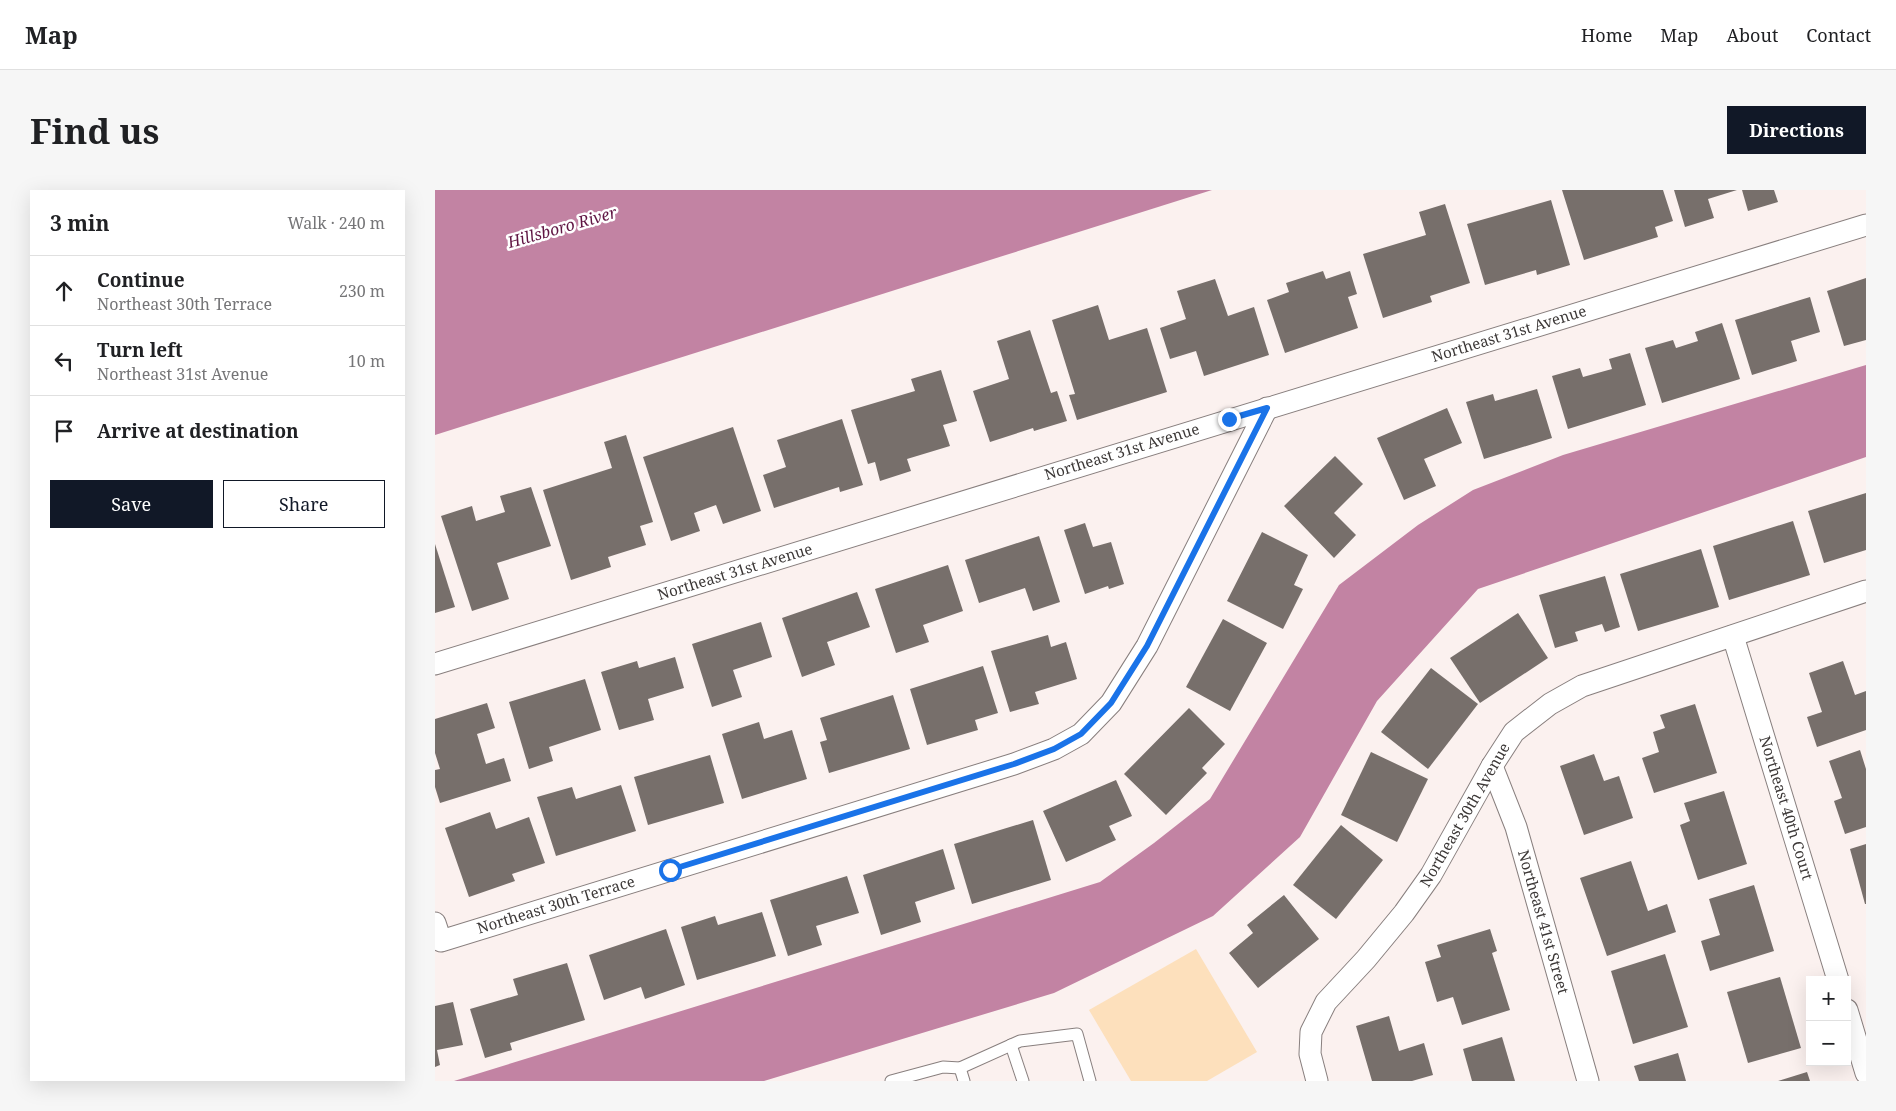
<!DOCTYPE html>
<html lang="en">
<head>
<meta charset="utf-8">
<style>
  :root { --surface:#fff; --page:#f6f6f6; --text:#202124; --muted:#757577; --line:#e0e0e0; --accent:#111827 }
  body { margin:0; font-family:"Noto Serif",serif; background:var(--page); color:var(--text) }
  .controls { position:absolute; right:15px; bottom:15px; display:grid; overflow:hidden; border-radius:0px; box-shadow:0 5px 20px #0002 }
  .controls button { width:45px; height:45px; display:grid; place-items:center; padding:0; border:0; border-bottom:1px solid var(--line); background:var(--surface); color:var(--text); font:25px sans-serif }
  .stop { position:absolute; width:15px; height:15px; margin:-11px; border:4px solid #1a73e8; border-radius:50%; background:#fff }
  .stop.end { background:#1a73e8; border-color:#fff; box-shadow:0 1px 5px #0008 }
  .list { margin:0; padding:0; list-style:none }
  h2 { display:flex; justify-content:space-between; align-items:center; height:65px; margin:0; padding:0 20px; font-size:21px }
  h2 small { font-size:16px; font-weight:400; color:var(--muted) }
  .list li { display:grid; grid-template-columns:32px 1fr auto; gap:15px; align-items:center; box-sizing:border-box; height:70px; padding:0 20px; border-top:1px solid var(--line) }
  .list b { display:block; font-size:19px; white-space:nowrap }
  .list p { margin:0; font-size:16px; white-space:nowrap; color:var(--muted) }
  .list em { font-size:16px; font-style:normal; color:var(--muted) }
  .actions { display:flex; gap:10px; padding:15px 20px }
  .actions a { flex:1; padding:11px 0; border:1px solid var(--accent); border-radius:0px; text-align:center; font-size:18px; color:var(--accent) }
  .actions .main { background:var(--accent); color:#fff }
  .icon { flex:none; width:28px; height:28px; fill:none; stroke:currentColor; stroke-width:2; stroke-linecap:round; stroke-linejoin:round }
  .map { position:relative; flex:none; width:1431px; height:891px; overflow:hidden; border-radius:0px }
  header { display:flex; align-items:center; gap:30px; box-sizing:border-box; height:70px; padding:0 25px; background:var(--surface); border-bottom:1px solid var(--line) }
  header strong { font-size:24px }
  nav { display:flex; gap:28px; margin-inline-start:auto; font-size:18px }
  .intro { display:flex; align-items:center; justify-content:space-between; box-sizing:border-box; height:120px; padding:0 30px }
  h1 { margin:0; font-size:35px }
  .button { padding:12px 22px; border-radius:0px; background:var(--accent); color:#fff; font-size:18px; font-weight:700 }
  main { display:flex; gap:30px; padding:0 30px }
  aside { flex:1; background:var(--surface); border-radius:0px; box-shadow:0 5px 20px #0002 }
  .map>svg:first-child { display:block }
  .green { fill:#fde0bc }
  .water { fill:#c283a3 }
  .building { fill:#776f6b }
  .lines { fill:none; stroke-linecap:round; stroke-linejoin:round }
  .lane-casing { stroke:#887f7e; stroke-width:13 }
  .street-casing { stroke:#887f7e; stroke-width:23 }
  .lane { stroke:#fff; stroke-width:11 }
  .street { stroke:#fff; stroke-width:21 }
  .route { stroke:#1a73e8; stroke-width:6 }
  .labels { text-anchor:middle; stroke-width:5; stroke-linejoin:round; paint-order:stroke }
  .street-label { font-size:15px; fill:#3c3837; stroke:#fff }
  .water-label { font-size:16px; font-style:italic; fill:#601543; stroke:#fff }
</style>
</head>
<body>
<header>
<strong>Map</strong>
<nav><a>Home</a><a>Map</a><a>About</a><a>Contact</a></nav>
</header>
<div class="intro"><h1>Find us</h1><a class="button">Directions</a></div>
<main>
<aside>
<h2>3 min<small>Walk · 240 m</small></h2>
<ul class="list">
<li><svg class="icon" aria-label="ahead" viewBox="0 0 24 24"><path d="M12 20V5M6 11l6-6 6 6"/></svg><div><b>Continue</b><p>Northeast 30th Terrace</p></div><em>230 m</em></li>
<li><svg class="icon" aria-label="left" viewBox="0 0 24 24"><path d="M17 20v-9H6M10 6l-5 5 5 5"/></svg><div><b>Turn left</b><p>Northeast 31st Avenue</p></div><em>10 m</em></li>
<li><svg class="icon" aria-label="arrive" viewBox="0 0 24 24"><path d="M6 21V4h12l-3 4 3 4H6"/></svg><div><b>Arrive at destination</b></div></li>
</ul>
<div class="actions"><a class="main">Save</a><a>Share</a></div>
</aside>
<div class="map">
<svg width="1431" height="891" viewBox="0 0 1431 891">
  <rect width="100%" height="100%" fill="#fbf1ef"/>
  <!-- green -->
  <polygon class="green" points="761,759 822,862 772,891 696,891 654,820"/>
  <!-- water -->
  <g class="water">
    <polygon points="0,0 777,0 0,245"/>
    <polygon points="1431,175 1431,267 1043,399 942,511 865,647 778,726 619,803 329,891 19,891 665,692 719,653 775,609 904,395 983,335 1038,300 1128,265"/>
  </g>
  <!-- building -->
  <g class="building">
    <polygon points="1127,0 1228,0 1238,31 1220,37 1223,47 1149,70"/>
    <polygon points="1239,0 1302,0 1273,9 1279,28 1250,37"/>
    <polygon points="1307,0 1339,0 1343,12 1313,21"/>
    <polygon points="1116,10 1135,75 1102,85 1101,80 1050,95 1032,34"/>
    <polygon points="1010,14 1035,93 995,106 997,112 948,128 928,64 991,45 984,22"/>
    <polygon points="888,81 891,89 915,81 922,104 913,107 923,138 850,163 832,110 854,102 851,93"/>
    <polygon points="1431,88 1431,150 1409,156 1392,101"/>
    <polygon points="780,89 793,126 819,117 834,165 769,186 761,161 735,169 725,138 751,129 742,101"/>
    <polygon points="1375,107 1385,142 1356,151 1362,171 1317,185 1300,130"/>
    <polygon points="663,115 674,150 712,138 732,202 642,230 634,205 640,204 617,130"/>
    <polygon points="1287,133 1305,189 1227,213 1210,158 1238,150 1241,158 1263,151 1260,142"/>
    <polygon points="595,140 616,203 622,201 632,231 599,241 598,238 555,252 538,201 574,189 562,151"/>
    <polygon points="1195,163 1211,215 1133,239 1117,186 1145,178 1148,187 1177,179 1174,169"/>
    <polygon points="506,180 522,231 508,235 515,256 472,269 476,281 445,291 440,272 433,274 416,220 480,201 476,189"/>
    <polygon points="1102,199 1117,248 1049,269 1031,212 1058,204 1060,211"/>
    <polygon points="1012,218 1027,253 989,269 1001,296 969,310 942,248"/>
    <polygon points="407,229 428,295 405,302 404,297 339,318 328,285 351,277 342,250"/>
    <polygon points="298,237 326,321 288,334 281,315 259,323 265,341 236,351 208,267"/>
    <polygon points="191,245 218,332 205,336 211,355 173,367 176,377 136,390 108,300 177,278 169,252"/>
    <polygon points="900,266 928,294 899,323 921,345 899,368 849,316"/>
    <polygon points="96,297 116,356 62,373 74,409 37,421 6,326 37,316 41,331 70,322 65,306"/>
    <polygon points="1431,303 1431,360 1389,373 1373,321"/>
    <polygon points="1358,331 1375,385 1294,410 1278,356"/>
    <polygon points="650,333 658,357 676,352 689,394 674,399 673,396 650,404 629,340"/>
    <polygon points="827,342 873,365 859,395 868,399 848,439 792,411"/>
    <polygon points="604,346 625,412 598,421 590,398 544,413 530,370"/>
    <polygon points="0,354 20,417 0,423"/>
    <polygon points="1266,359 1284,417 1203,441 1185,384"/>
    <polygon points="513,375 528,421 488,435 494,452 461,463 440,399"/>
    <polygon points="1170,386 1185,437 1170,442 1167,434 1140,442 1143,451 1120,458 1104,405"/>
    <polygon points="422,402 435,437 392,452 400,475 367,487 347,428"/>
    <polygon points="1083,423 1113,468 1045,513 1015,468"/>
    <polygon points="788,429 832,453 795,521 751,497"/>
    <polygon points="326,432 337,467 298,480 307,507 277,517 257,454"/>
    <polygon points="613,445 616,457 631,452 642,489 600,502 604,514 575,522 556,461"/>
    <polygon points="240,467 249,498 213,509 219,530 184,540 166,482 202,471 204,478"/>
    <polygon points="1408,471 1420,505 1431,501 1431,540 1382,557 1372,527 1387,522 1374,483"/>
    <polygon points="548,476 563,523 540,530 543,540 492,555 475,499"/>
    <polygon points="996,478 1043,514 993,579 946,542"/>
    <polygon points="150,489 166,540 114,557 118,571 94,579 74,512"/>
    <polygon points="458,505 475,559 394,583 385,552 392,550 385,528"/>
    <polygon points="52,513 60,538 42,544 51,574 69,568 76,591 5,613 0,597 0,580 5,579 0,563 0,529"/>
    <polygon points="1260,514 1282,583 1219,603 1207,568 1224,562 1218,542 1230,538 1225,525"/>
    <polygon points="754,518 790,554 767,578 772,583 731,625 689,584"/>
    <polygon points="324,532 329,549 357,540 372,589 307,609 287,544"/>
    <polygon points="1425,560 1431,579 1431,637 1410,644 1399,611 1407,608 1394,571"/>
    <polygon points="936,562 993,589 962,652 906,625"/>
    <polygon points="1159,564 1169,591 1184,586 1198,628 1149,645 1125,576"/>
    <polygon points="275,565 289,613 213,635 199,587"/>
    <polygon points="681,590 697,626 674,636 681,650 631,672 608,621"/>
    <polygon points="186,595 201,641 121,666 102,607 137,597 141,609"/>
    <polygon points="1289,601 1312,674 1263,690 1245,635 1255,631 1249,613"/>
    <polygon points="55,622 61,639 94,627 110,673 77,684 80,691 34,707 10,638"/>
    <polygon points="598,630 616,690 537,714 519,654"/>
    <polygon points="906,635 948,670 901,729 858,695"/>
    <polygon points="1431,654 1431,714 1430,714 1415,659"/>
    <polygon points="508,659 520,699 480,712 486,732 446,745 428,685"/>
    <polygon points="1196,671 1213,721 1232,714 1241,742 1172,766 1145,688"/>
    <polygon points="412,686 424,723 381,736 387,755 353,766 335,710"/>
    <polygon points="1319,695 1339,761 1275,781 1266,751 1285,745 1274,709"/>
    <polygon points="849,705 884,749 823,798 794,763 818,743 812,735"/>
    <polygon points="327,722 341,766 262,790 246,737 280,726 283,735"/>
    <polygon points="231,739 250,795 210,809 206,797 169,810 154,765"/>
    <polygon points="1055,739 1062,761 1057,763 1075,820 1027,835 1018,807 1002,812 990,772 1006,767 1002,755"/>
    <polygon points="1230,764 1253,837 1198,854 1176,781"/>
    <polygon points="132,773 150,830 75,853 77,860 50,868 35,819 83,805 78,789"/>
    <polygon points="1345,787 1366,858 1313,873 1292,802"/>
    <polygon points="18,812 28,855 2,860 5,875 0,877 0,816"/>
    <polygon points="954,826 964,861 989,853 998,885 977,891 937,891 921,836"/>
    <polygon points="1067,847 1080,891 1037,891 1028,859"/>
    <polygon points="1243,863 1251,891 1204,891 1199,876"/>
    <polygon points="1372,882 1375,891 1343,891"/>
  </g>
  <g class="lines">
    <defs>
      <g id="lane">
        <polyline points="576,855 588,891"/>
        <polyline points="525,878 529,891"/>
        <polyline points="456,891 508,877 525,878 585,851 642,844 655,891"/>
      </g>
      <g id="street">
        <polyline points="1298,446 1403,790"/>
        <polyline points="0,474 1431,35"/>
        <polyline points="1057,576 1081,637 1153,891"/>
        <polyline points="0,733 6,751 579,574 619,559 646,544 676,513 712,456 832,218"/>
        <polyline points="1412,820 1431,883"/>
        <polyline points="882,891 875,864 876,842 891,812 931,769 969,723 996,685 1057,576 1079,542 1115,514 1147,496 1431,401"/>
      </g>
    </defs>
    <!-- lane casing -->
    <use href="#lane" class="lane-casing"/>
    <!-- street casing -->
    <use href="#street" class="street-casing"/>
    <!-- lane -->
    <use href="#lane" class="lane"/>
    <!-- street -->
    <use href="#street" class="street"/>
  </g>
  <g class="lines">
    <!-- route -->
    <polyline class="route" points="235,680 579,574 619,559 646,544 676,513 712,456 832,218 794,229"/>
  </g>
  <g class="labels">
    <!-- street labels -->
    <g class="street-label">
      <text transform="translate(1074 144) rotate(-17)" y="5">Northeast 31st Avenue</text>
      <text transform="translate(687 262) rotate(-17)" y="5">Northeast 31st Avenue</text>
      <text transform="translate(300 382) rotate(-17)" y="5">Northeast 31st Avenue</text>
      <text transform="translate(1351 618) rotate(73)" y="5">Northeast 40th Court</text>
      <text transform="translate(1030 625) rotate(-60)" y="5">Northeast 30th Avenue</text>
      <text transform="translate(121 715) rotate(-17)" y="5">Northeast 30th Terrace</text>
      <text transform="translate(1108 732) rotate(74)" y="5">Northeast 41st Street</text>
    </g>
    <!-- water labels -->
    <g class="water-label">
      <text transform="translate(127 37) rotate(-16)" y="6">Hillsboro River</text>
    </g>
  </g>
</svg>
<div class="controls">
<button>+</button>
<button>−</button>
</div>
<div class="stop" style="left:235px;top:680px"></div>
<div class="stop end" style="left:794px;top:229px"></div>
</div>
</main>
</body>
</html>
